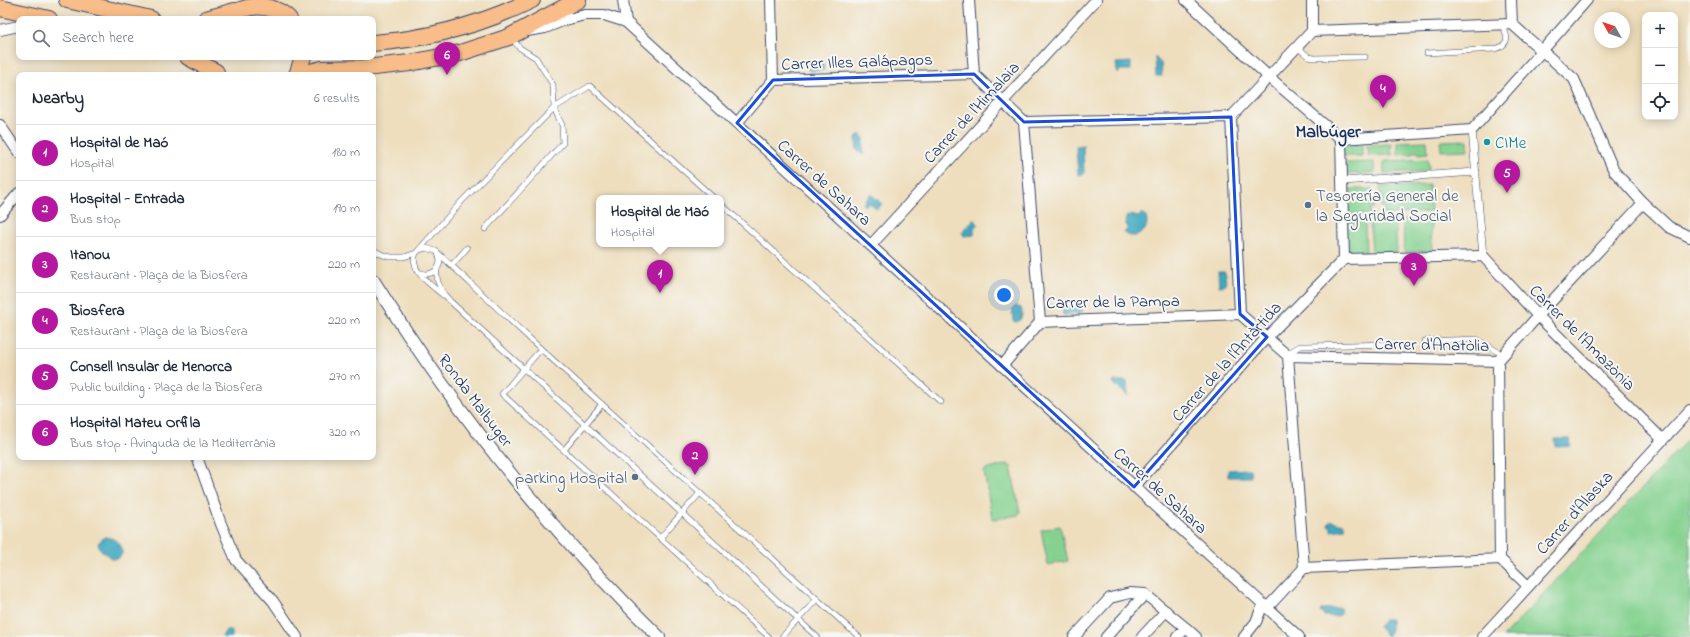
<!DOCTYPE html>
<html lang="en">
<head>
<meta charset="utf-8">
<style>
  :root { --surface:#fff; --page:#f6f6f7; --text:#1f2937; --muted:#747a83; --line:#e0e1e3; --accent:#b5179e }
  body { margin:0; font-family:"Indie Flower",sans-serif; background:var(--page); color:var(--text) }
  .controls { position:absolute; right:12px; top:12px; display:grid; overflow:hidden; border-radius:8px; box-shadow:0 2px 10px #0003 }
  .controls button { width:36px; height:36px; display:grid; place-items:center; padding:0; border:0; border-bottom:1px solid var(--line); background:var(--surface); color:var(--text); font:20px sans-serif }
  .compass { position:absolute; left:1594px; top:12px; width:36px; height:36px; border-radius:50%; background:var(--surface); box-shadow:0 2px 10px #0003; rotate:310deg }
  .you { position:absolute; left:1004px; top:295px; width:14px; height:14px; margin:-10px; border:3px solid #fff; border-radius:50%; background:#1a73e8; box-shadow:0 0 0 6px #1a73e833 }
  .badge { display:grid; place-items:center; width:26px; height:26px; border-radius:50%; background:var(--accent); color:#fff; font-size:13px; font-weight:700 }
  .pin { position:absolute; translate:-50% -33px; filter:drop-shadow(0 1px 2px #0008) }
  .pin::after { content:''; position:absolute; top:21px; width:14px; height:12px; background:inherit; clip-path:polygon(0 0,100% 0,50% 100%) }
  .popup { position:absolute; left:596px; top:195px; width:128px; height:52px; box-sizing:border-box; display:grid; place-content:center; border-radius:8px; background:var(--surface); filter:drop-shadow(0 1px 3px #0005); font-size:13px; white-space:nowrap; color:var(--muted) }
  .popup b { font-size:15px; color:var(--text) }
  .popup::after { content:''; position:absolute; left:50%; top:100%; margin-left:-8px; border:8px solid transparent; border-top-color:var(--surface) }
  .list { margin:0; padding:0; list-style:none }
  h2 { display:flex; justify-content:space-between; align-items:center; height:52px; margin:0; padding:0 16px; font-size:17px }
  h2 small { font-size:13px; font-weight:400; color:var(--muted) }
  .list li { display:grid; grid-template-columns:26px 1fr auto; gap:12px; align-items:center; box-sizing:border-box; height:56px; padding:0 16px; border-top:1px solid var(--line) }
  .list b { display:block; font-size:15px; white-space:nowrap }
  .list p { margin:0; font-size:13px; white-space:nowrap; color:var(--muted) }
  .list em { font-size:13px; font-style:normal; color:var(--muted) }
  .icon { flex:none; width:22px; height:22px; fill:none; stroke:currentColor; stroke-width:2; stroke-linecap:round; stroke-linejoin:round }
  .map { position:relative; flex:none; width:1690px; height:637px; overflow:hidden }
  .search { position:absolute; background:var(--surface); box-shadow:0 2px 10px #0003; left:16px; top:16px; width:360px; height:44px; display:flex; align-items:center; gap:10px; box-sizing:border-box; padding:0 14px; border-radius:8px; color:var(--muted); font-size:15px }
  .panel { position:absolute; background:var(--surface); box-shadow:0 2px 10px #0003; left:16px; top:72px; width:360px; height:388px; border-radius:8px }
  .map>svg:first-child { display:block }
  .green { fill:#85d290; stroke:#508077 }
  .water { fill:#3fa9bf; stroke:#2d6c8e }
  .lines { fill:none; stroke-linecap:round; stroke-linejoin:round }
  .service-casing { stroke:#3b496c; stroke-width:6 }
  .pedestrian-casing { stroke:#3b496c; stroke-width:8 }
  .minor-casing { stroke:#3b496c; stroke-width:12 }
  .tertiary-casing { stroke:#3b496c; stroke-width:14 }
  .primary-casing { stroke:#3b496c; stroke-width:18 }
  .service { stroke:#fff; stroke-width:5 }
  .pedestrian { stroke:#fff; stroke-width:7 }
  .minor { stroke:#fff; stroke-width:10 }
  .tertiary { stroke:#fff; stroke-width:12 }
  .primary { stroke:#f8bd89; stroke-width:16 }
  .marked { fill:none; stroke:#1d4ed8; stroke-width:3; stroke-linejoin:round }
  .culture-dot { fill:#0f9aa8; stroke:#f6f6f2; stroke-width:1.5 }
  .service-dot { fill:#5c6f8a; stroke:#f6f6f2; stroke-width:1.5 }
  .labels { text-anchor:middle; stroke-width:4; stroke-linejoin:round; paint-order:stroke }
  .street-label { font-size:17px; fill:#1b2f5e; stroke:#f6f6f2 }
  .culture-label { font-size:17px; fill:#0d838f; stroke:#f6f6f2; text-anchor:start }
  .service-label { font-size:17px; fill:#4e5e75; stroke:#f6f6f2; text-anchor:start }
  .neighbourhood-label { font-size:18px; font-weight:bold; fill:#1b2f5e; stroke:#f6f6f2 }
</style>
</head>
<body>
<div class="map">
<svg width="1690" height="637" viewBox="0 0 1690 637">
  <rect width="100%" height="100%" fill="#f6f6f2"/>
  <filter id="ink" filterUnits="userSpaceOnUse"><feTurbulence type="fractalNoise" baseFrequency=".025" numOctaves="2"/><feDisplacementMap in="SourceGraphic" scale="8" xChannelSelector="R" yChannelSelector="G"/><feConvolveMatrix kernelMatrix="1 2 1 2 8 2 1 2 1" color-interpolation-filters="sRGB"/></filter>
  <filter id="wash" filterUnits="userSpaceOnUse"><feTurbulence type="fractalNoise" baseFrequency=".012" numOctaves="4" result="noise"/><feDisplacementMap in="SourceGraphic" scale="16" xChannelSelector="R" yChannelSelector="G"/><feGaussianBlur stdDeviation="0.9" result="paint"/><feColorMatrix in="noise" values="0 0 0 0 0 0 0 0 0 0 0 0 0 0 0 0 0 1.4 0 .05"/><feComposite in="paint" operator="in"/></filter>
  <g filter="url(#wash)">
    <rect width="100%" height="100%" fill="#eedebd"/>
    <!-- green -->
    <g class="green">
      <polygon points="1468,140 1468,150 1441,151 1440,141"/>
      <polygon points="1427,141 1428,153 1419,154 1418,152 1413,152 1413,154 1398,155 1398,142"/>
      <polygon points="1362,144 1362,156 1343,156 1343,145"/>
      <polygon points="1392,144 1390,152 1393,153 1393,155 1368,156 1369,149 1367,149 1367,145"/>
      <polygon points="1428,159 1429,171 1384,173 1384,161"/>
      <polygon points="1374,162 1374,173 1345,174 1344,163"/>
      <polygon points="1429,185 1431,212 1381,215 1381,213 1384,212 1383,207 1381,207 1380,187"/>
      <polygon points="1345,189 1372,189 1372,201 1374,201 1374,208 1370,208 1370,213 1374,213 1374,215 1346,215"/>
      <polygon points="1431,218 1432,251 1404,252 1403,220"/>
      <polygon points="1395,219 1397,252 1372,254 1370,221"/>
      <polygon points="1365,221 1366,254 1348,255 1346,222"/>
      <polygon points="1690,437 1690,637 1503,637"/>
      <polygon points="1008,464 1011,467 1020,512 1018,515 995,519 992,518 984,472 985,470"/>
      <polygon points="1060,526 1068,561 1048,565 1041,530"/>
    </g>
    <!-- water -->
    <g class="water">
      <polygon points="1155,57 1161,63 1162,76 1156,76"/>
      <polygon points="1131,62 1131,70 1119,70 1119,73 1117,73 1116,63"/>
      <polygon points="809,63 823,62 824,70 809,71 807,67"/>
      <polygon points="860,134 864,138 863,155 857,150 856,138"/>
      <polygon points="1083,145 1084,174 1078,175 1076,146"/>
      <polygon points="871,194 882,204 877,209 870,203 865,206 863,204"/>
      <path d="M1143,213C1155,226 1138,243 1124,233L1128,228L1125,221L1127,216L1131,215L1138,217Z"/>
      <polygon points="974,219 978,224 974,228 974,235 964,236 962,232"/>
      <polygon points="1218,271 1225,271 1226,285 1219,286"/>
      <path d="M1017,306L1021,308C1023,313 1022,320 1017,322L1013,321L1014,316L1012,315L1013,308Z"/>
      <polygon points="1080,306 1083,310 1080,314 1063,315 1063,306"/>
      <polygon points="1114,381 1127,381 1128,396 1113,383"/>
      <polygon points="1555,439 1570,439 1571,446 1556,447"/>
      <polygon points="1250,469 1251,477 1228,477 1228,470"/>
      <polygon points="1332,521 1344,524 1345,529 1331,531 1331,526 1328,526 1329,523"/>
      <path d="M104,537C114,536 129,548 119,558L112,559L100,549L98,543Z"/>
      <polygon points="1340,608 1342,613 1337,617 1333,616 1324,616 1323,613 1320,611 1323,609"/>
      <polygon points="1385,619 1391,619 1391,632 1387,636 1378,627"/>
      <polygon points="226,630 232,631 232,637 222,637"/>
    </g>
  </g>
  <g filter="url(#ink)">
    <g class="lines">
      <defs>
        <g id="service">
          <polyline points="1297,47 1309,57 1314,58 1365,57"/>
          <path d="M1427,53L1495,49C1510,45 1509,35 1501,25"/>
          <polyline points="721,204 941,402"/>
          <polyline points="485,229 563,143 562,125 554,108 590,86 714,198"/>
          <polyline points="373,250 383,255 391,257 404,257 416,253 462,201 554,108 553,85 536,58 520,48 511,38"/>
          <polyline points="419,250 426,248 436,251 541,349 859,637"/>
          <path d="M416,253C408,270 431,285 443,295"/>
          <polyline points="452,265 467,248"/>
          <path d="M437,270C435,283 442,293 451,302L817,637"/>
          <path d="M421,273C431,276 439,271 440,261L438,253"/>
          <polyline points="1425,341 1477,339 1503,355"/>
          <polyline points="541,349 502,394 769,637"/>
          <polyline points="1287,354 1300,346 1307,346 1393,344"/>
          <polyline points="564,450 602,404"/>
          <polyline points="660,538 700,493"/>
          <polyline points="782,637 817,599"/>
        </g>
        <g id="pedestrian">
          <polyline points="1472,130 1483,256"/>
          <polyline points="1342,181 1476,172"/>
        </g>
        <g id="minor">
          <polyline points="623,0 626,22"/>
          <polyline points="771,0 773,80 974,74"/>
          <polyline points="969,0 974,74 1024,122 1040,322 1240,314 1231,117 1024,122"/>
          <polyline points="1186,0 1269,77 1341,139"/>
          <polyline points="1312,0 1312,31 1512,24 1511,0"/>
          <polyline points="1512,24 1574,79 1614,171 1643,203 1669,227 1690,237"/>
          <polyline points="0,30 19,26"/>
          <polyline points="527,31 545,28 565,20 585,15 604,15 626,22 1299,637"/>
          <polyline points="1231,117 1312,31"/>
          <polyline points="737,123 773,80"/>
          <polyline points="0,125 19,153"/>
          <polyline points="1341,139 1472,130 1587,0"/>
          <polyline points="1341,139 1344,259"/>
          <polyline points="0,215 19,193"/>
          <polyline points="871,245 1096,0"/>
          <polyline points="1344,259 1483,256 1538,316 1662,439"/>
          <polyline points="1240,314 1288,356 1498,361 1500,559 1304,568 1288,356"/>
          <polyline points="1498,361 1538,316 1643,203"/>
          <polyline points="1002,366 1040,322"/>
          <polyline points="197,457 221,524 236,560 273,601 297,637"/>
          <polyline points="1134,487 1267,337 1344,259"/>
          <polyline points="1500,559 1528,586"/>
          <polyline points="1267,608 1304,568"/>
          <polyline points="1186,628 1196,637"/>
          <polyline points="1074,637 1110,598 1130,593 1145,594 1186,628 1177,637"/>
          <polyline points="1106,637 1145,594"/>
          <polyline points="1142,637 1166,611"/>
          <polyline points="1244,637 1256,622 1263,604"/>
          <polyline points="1482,637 1690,410"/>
        </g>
        <path id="tertiary" d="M373,280C454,410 549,530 659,637"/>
        <g id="primary">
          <polyline points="67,0 151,19"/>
          <polyline points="0,8 49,19"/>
          <polyline points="206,19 235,11"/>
          <path d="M226,19C244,3 271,2 289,19"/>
          <path d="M373,43C429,39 481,25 532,0"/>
          <polyline points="188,57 216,72"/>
          <polyline points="297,75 303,57"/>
          <polyline points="298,75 322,69 365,68 410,63 460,53 509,37 578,0"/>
        </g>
      </defs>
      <!-- service casing -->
      <use href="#service" class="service-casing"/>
      <!-- pedestrian casing -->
      <use href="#pedestrian" class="pedestrian-casing"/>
      <!-- minor casing -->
      <use href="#minor" class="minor-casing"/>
      <!-- tertiary casing -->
      <use href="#tertiary" class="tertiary-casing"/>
      <!-- primary casing -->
      <use href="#primary" class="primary-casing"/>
      <!-- service -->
      <use href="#service" class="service"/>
      <!-- pedestrian -->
      <use href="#pedestrian" class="pedestrian"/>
      <!-- minor -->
      <use href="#minor" class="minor"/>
      <!-- tertiary -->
      <use href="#tertiary" class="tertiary"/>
      <!-- primary -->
      <use href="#primary" class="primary"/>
    </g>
  </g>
  <!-- marked area -->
  <path class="marked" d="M974,74L1024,122L1231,117L1240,314L1267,337L1134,487L737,123L773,80Z"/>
  <!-- markers -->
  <circle class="culture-dot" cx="1487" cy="142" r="4"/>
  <g class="service-dot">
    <circle cx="1308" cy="205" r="4"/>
    <circle cx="635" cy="477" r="4"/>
  </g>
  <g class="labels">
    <!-- street labels -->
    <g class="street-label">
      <text transform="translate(857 61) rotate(-2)" y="6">Carrer Illes Galápagos</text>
      <text transform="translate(971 112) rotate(-47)" y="6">Carrer de l'Himalaia</text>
      <text transform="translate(825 182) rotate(42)" y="6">Carrer de Sahara</text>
      <text transform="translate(1113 301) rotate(-1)" y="6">Carrer de la Pampa</text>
      <text transform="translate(1583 337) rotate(45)" y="6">Carrer de l'Amazònia</text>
      <text transform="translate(1432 344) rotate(1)" y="6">Carrer d'Anatòlia</text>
      <text transform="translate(1226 361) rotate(-48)" y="6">Carrer de la l'Antàrtida</text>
      <text transform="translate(476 400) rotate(53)" y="6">Ronda Malbuger</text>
      <text transform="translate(1161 490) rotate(42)" y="6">Carrer de Sahara</text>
      <text transform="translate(1574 512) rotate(-48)" y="6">Carrer d'Alaska</text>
    </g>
    <!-- culture labels -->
    <g class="culture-label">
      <text x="1495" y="148">CIMe</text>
    </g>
    <!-- service labels -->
    <g class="service-label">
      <text x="1316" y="201">Tesorería General de<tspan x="1316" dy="20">la Seguridad Social</tspan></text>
      <text x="627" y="483" text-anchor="end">parking Hospital</text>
    </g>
    <!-- neighbourhood labels -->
    <g class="neighbourhood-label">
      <text x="1328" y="137">Malbúger</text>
    </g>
  </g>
</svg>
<div class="controls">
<button>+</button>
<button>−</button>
<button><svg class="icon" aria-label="locate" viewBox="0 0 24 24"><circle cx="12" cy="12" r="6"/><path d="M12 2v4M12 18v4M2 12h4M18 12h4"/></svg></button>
</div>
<svg class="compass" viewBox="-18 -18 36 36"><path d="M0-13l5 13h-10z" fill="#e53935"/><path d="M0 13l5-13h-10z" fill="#747a83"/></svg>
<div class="you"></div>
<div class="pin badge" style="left:660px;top:293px">1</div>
<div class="popup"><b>Hospital de Maó</b>Hospital</div>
<div class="pin badge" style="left:695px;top:475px">2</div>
<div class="pin badge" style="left:1414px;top:286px">3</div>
<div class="pin badge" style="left:1383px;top:108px">4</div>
<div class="pin badge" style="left:1507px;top:193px">5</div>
<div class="pin badge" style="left:447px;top:75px">6</div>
<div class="search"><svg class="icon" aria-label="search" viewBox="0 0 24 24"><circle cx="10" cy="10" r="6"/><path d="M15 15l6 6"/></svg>Search here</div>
<section class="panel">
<h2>Nearby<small>6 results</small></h2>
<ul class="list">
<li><span class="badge">1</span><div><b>Hospital de Maó</b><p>Hospital</p></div><em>180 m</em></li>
<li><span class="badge">2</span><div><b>Hospital - Entrada</b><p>Bus stop</p></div><em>190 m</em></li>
<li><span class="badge">3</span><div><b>Itanou</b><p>Restaurant · Plaça de la Biosfera</p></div><em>220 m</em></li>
<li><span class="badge">4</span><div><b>Biosfera</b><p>Restaurant · Plaça de la Biosfera</p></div><em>220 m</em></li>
<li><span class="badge">5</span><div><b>Consell Insular de Menorca</b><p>Public building · Plaça de la Biosfera</p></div><em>270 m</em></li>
<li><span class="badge">6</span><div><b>Hospital Mateu Orfila</b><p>Bus stop · Avinguda de la Mediterrània</p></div><em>320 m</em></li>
</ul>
</section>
</div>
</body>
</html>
